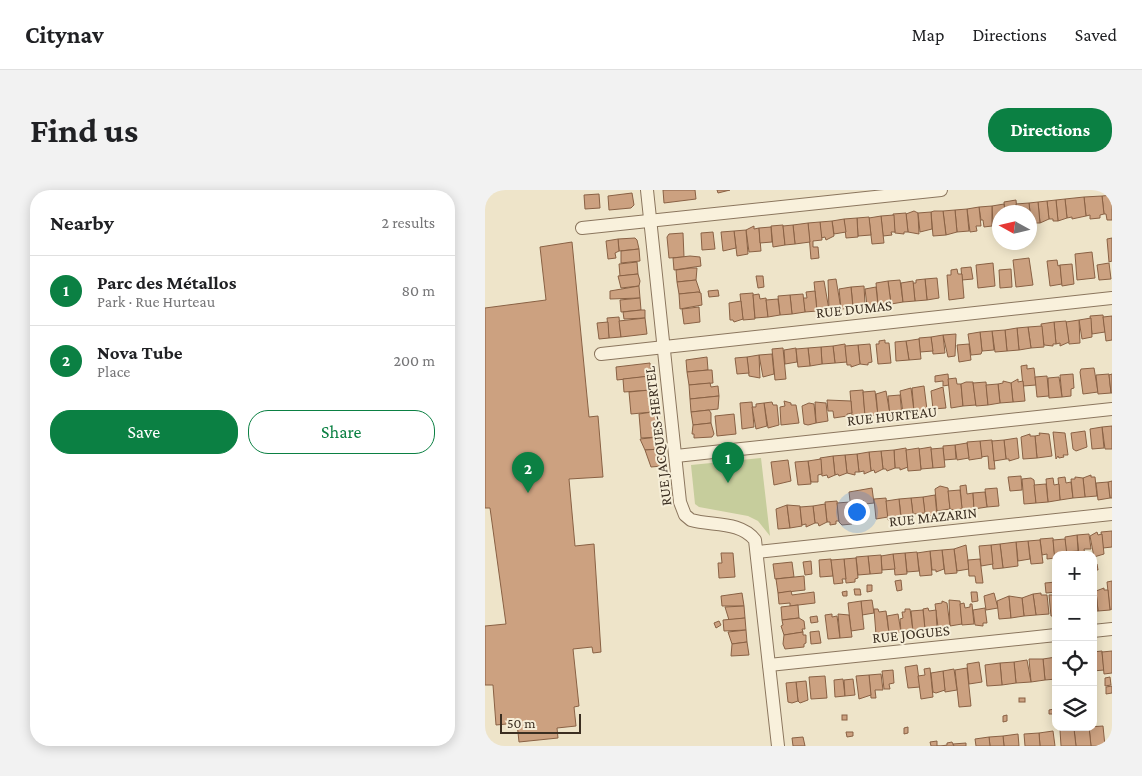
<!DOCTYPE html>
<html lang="en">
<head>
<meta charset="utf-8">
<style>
  :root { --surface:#fff; --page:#f2f2f2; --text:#202124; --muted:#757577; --line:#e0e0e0; --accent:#0b8043 }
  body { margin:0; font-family:"Crimson Pro",serif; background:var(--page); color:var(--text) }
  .controls { position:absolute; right:15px; bottom:15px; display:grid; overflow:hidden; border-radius:10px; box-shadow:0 2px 12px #0003 }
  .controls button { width:45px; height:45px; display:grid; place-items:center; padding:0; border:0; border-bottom:1px solid var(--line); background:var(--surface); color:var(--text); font:25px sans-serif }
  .compass { position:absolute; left:507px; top:15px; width:45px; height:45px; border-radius:50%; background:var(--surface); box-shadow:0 2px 12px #0003; rotate:278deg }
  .scale { position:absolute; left:15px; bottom:12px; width:81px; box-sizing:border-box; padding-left:5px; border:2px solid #3b2e21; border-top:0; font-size:14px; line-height:18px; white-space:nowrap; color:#3b2e21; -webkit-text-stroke:4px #f6eed8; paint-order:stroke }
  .you { position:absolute; left:371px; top:321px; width:18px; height:18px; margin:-12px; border:4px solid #fff; border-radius:50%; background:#1a73e8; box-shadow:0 0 0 8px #1a73e833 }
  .badge { display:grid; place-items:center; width:32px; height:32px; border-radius:50%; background:var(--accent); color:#fff; font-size:16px; font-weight:700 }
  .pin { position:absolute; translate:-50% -41px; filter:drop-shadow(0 1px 2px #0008) }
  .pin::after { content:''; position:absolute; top:26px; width:18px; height:15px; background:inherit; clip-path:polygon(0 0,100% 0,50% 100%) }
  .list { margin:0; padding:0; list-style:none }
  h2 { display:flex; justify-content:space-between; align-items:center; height:65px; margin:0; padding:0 20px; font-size:21px }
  h2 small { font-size:16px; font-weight:400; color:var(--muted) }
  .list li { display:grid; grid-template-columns:32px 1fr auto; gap:15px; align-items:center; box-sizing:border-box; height:70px; padding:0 20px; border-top:1px solid var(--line) }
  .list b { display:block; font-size:19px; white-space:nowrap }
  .list p { margin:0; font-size:16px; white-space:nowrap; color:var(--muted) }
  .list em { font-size:16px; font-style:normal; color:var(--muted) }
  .actions { display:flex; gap:10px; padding:15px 20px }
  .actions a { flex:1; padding:11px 0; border:1px solid var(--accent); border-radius:20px; text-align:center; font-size:18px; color:var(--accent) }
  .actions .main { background:var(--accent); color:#fff }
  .icon { flex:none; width:28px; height:28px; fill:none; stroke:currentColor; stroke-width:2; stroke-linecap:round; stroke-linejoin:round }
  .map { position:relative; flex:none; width:627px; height:556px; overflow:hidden; border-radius:20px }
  header { display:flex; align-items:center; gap:30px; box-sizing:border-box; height:70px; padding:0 25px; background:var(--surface); border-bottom:1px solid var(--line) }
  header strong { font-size:24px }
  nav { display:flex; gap:28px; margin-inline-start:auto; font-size:18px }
  .intro { display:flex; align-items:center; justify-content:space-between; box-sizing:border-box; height:120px; padding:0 30px }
  h1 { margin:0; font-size:35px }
  .button { padding:12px 22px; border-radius:20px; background:var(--accent); color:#fff; font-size:18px; font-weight:700 }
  main { display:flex; gap:30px; padding:0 30px }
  aside { flex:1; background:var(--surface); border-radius:20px; box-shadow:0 2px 12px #0003 }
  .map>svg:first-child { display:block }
  .green { fill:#c6cd9c }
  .building { fill:#cca180; stroke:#896144 }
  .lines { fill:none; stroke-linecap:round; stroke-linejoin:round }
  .minor-casing { stroke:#8b765e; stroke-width:14 }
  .minor { stroke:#f9f1dc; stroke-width:12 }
  .labels { text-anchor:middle; stroke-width:4; stroke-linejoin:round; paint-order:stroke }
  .street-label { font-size:15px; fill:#3b2e21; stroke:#f6eed8 }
</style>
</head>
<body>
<header>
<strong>Citynav</strong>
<nav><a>Map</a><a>Directions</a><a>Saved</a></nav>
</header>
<div class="intro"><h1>Find us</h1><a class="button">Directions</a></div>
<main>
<aside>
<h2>Nearby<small>2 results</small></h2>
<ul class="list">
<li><span class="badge">1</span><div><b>Parc des Métallos</b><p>Park · Rue Hurteau</p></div><em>80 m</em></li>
<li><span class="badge">2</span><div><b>Nova Tube</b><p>Place</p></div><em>200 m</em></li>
</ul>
<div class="actions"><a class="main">Save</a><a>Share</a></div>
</aside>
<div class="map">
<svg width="627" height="556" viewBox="0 0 627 556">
  <rect width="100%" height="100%" fill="#eee4c9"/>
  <!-- green -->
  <polygon class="green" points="276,268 285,346 273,331 263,326 214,317 210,314 206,275"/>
  <!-- building -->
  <g class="building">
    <polygon points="178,0 210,0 211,9 179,13"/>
    <polygon points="232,0 245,0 233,3"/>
    <polygon points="147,3 149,15 146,18 124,20 123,6"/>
    <polygon points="114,4 115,18 100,19 99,5"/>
    <polygon points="627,5 627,30 622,30 621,24 619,24 617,6"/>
    <polygon points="617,6 619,24 615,25 615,28 605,29 605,25 601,26 599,7"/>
    <polygon points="599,7 601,26 587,29 587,27 582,28 580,9"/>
    <polygon points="580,9 582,28 573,31 571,10"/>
    <polygon points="531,10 532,22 520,22 519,12"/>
    <polygon points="571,10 573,31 568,31 568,29 564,29 562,11"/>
    <polygon points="562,11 564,29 555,33 553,12"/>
    <polygon points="553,12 555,33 550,33 550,31 546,31 544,13"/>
    <polygon points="544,13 546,31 544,31 544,22 532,22 531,14"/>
    <polygon points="519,14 520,22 514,22 514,33 508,34 507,16"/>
    <polygon points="507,16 507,36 499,37 498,30 496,30 494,17"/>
    <polygon points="494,17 496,36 491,36 492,41 485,42 482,19"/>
    <polygon points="482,19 484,41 472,42 470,20"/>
    <polygon points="470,20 472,42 461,45 458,21"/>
    <polygon points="429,21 433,23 434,44 423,42 421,24"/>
    <polygon points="449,21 458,21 461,45 448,46 446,22"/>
    <polygon points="446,22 447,39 435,42 433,23"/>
    <polygon points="421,23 423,42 419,42 419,44 410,43 408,24"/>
    <polygon points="409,25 410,42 406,42 407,45 398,46 396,26"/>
    <polygon points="396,26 399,53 387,54 384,28"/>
    <polygon points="384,27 386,45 373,46 372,28"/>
    <polygon points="372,28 373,47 361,48 359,29"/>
    <polygon points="359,29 361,42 349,44 347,31"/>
    <polygon points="347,31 349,46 341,50 340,47 336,48 335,32"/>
    <polygon points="335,32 337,50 328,51 328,57 333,57 334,68 326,69 323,33"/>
    <polygon points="323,33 325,52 310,54 308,35"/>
    <polygon points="298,35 300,55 288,57 286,36"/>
    <polygon points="308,35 310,54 300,55 298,36"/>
    <polygon points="269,36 269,39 274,38 276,61 264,62 261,40"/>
    <polygon points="286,37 287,52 275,53 274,38"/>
    <polygon points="261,40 263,64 252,66 249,41"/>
    <polygon points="249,41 251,58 238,61 236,42"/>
    <polygon points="228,42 230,59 217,60 216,43"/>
    <polygon points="198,43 199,67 184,68 182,47 184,44"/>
    <polygon points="150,48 152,50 154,59 134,61 133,49"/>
    <polygon points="627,48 627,71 624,72 622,49"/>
    <polygon points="133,49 134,61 130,63 131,68 123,69 121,51"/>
    <polygon points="87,52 104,227 113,226 118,287 84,289 90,356 109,354 116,462 108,463 107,457 88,459 94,516 89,517 91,536 72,538 73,548 34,552 32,533 11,535 8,495 0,495 0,436 21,434 5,318 0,318 0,118 61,110 55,57"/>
    <polygon points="154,59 155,71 136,73 136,61"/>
    <polygon points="607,62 610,88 592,90 590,64"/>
    <polygon points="205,66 215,67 216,76 189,80 188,68"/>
    <polygon points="544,68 548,95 531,97 528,70"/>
    <polygon points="572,70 573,76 575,75 577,94 565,96 562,71"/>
    <polygon points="152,72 153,84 135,86 134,74"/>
    <polygon points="508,73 510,96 493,98 491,75"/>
    <polygon points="624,73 626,89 614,90 612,75"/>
    <polygon points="587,74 589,94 577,96 575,75"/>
    <polygon points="486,77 488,89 477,90 476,78"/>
    <polygon points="206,78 212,78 211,90 192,92 191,80"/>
    <polygon points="472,79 473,84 477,84 479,108 464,110 462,85 466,85 466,80"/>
    <polygon points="526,79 527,97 515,98 514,80"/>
    <polygon points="153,84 155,91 154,96 136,98 133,86"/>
    <polygon points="271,86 278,86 279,97 273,98"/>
    <polygon points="452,88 454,108 442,110 440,89"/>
    <polygon points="351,89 356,119 344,120 343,90"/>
    <polygon points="440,89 442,110 430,111 428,93 431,93 431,90"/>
    <polygon points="211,90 215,102 194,104 192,92"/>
    <polygon points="415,90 418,112 406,114 403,91"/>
    <polygon points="339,91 344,120 332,121 329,92"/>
    <polygon points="403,91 406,114 393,115 391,93"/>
    <polygon points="428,91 430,111 418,112 416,93"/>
    <polygon points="154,96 155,108 125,109 125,101"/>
    <polygon points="379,96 380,114 368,116 366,97"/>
    <polygon points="366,97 368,118 356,119 354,99"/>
    <polygon points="391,97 393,115 382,116 380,99"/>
    <polygon points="233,100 234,106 224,107 223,101"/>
    <polygon points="330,101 332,121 320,122 318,108 322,108 321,102"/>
    <polygon points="213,102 216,103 217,115 195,119 194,104"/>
    <polygon points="268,103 270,129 258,130 255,104"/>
    <polygon points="274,104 275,109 281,108 283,127 270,128 268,105"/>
    <polygon points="318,104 320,122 307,124 305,105"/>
    <polygon points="305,105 307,124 295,125 293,106"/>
    <polygon points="155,108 156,120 136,122 135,110"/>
    <polygon points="293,109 295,125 283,127 281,110"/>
    <polygon points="256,111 258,129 249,132 248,130 245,130 244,113"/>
    <polygon points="214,117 215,132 199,134 197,119"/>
    <polygon points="156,120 160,120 160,128 139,129 138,122"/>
    <polygon points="618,125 620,142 607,144 605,126"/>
    <polygon points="627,126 627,150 621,151 618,127"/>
    <polygon points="134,127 136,147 124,148 122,128"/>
    <polygon points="160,128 162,144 136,147 134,131"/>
    <polygon points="606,128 607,147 597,149 594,130"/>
    <polygon points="594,130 595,153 584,154 581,132"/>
    <polygon points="581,131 584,152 575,156 575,153 571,154 569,132"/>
    <polygon points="123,132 124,148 114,149 112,133"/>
    <polygon points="569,132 571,154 568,154 568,156 559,155 556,134"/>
    <polygon points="557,136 559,157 546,158 543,137"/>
    <polygon points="543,137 546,158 534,160 532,138"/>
    <polygon points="532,138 534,160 522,161 520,140"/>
    <polygon points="520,140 522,161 510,162 507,141"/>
    <polygon points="507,141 509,160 497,161 495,142"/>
    <polygon points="495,142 497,161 496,164 486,165 483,144"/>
    <polygon points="471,144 470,166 463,167 458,145"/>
    <polygon points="458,145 460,163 448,164 446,147"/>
    <polygon points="446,147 448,161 435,162 434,148"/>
    <polygon points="434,149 436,169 424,170 421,151"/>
    <polygon points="400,150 400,153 404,153 406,173 393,174 391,154 394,154 394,151"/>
    <polygon points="421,151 424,170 411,171 410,152"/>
    <polygon points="360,154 362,172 350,173 348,156"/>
    <polygon points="385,154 387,172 383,173 383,175 375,174 373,155"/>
    <polygon points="484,154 486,170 474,172 472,155"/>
    <polygon points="373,155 375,174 366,177 366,175 362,175 360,156"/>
    <polygon points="348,156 350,173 337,174 336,157"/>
    <polygon points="336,157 337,174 325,176 323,158"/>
    <polygon points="298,158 301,189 290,190 287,159"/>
    <polygon points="311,158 312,172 300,174 299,160"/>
    <polygon points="323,158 325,176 313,177 311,159"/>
    <polygon points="287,164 289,184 278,187 274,165"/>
    <polygon points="274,165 275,188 264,186 262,167"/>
    <polygon points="222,167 223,180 202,182 201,170"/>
    <polygon points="262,167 264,183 252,184 250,168"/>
    <polygon points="165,173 166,186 132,190 131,177"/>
    <polygon points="542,175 542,179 549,178 551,195 538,196 536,176"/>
    <polygon points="609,178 613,202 598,204 595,182 596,179"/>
    <polygon points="223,180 227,180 228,193 204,195 202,182"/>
    <polygon points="463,184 464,195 458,196 458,191 450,192 450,186"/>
    <polygon points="588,184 589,198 586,199 586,206 577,207 575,185"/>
    <polygon points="624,184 626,203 613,204 611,185"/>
    <polygon points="627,184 627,203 626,203 624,185"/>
    <polygon points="165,186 166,200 139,202 138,189"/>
    <polygon points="562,186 564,206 552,207 550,187"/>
    <polygon points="574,187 577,207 564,208 563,188"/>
    <polygon points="471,188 472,194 476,194 478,216 466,218 463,189"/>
    <polygon points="533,189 533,192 538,191 540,211 528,212 526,193"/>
    <polygon points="518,191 526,193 528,212 515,213 513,194 518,193"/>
    <polygon points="481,192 488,192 491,215 478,216 476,194"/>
    <polygon points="501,192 503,215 491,216 488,193"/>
    <polygon points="225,193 226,197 233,196 234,206 205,209 204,195"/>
    <polygon points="513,194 515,213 503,215 501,195"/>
    <polygon points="439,196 442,220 429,222 427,198"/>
    <polygon points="458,197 461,218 448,219 446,201"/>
    <polygon points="426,198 429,221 418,223 415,201"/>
    <polygon points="165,200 167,222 146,224 144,202"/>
    <polygon points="378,200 380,225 367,226 365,201"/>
    <polygon points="390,201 393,225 380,226 378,202"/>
    <polygon points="401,201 405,224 393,226 391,204"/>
    <polygon points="415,205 417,225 405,226 403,206"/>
    <polygon points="234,206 233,219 206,222 205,209"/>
    <polygon points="342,210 366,211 367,223 362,224 362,226 349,228 348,221 343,221"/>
    <polygon points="299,211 306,213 306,215 311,215 314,233 296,235 295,217 300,216"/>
    <polygon points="267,212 269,237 257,239 255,213"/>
    <polygon points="287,212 288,215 292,215 294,235 283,238 279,213"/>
    <polygon points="330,212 341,213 343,231 331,233"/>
    <polygon points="279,213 282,236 271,239 267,217 271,217 271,214"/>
    <polygon points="324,213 329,214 331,233 323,235 319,234 317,216"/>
    <polygon points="224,220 226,223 226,233 208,235 206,222"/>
    <polygon points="167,222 171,222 174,247 156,248 154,224"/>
    <polygon points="249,224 251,244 232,246 230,226"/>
    <polygon points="226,233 229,244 227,247 209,248 209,244 207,244 208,235"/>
    <polygon points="627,236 627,259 620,259 617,237"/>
    <polygon points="617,237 619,258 607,259 605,239"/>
    <polygon points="600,241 602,257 591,261 588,259 586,243"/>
    <polygon points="568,242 580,243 583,265 578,265 579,267 574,268 573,266 571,269"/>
    <polygon points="554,243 564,244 567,266 552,268 550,246 555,245"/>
    <polygon points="545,244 545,246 550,246 552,268 538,269 536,247"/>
    <polygon points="174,247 175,259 160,260 155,249"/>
    <polygon points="532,248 534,268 524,271 524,269 521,269 519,250"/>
    <polygon points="507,250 510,279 504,279 503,266 496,267 495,251"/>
    <polygon points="519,250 521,269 509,271 507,251"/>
    <polygon points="495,251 497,268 484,270 482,252"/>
    <polygon points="482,253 484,268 472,270 470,255"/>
    <polygon points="470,255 471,269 459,270 458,256"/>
    <polygon points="446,257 448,278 436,279 434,259"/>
    <polygon points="421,258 423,277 415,280 415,278 410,278 409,260"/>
    <polygon points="434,258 436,280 423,281 421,260"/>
    <polygon points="458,258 460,277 448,278 446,259"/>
    <polygon points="175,259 177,276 166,277 160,260"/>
    <polygon points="409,260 410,278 402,281 401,279 398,279 396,261"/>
    <polygon points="396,261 398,279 390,283 389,280 386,281 384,262"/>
    <polygon points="384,262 386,281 379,284 379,281 374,282 372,264"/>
    <polygon points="372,264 374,282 370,282 370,285 362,283 360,265"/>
    <polygon points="360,265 362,283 354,286 353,284 350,285 348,266"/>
    <polygon points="348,266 350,285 343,288 342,285 337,286 335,268"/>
    <polygon points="336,269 337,284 333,285 333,292 326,292 323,271"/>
    <polygon points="303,270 306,291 289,295 286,272"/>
    <polygon points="323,271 326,294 313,295 310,272"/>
    <polygon points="606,285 606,287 610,287 612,306 600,307 598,288"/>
    <polygon points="536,286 537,300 525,301 523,287"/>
    <polygon points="580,287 581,293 586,292 588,308 575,310 573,288"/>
    <polygon points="590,287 598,288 600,307 588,308 586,289 590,289"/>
    <polygon points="546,288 549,290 551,313 539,314 537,289"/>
    <polygon points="568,288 569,295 574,294 575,310 563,312 561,289"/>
    <polygon points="627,291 627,308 625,308 623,292"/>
    <polygon points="623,292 625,308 613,310 611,293"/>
    <polygon points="561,294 563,312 551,313 549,295"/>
    <polygon points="481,295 482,304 488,303 489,319 477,320 475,296"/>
    <polygon points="455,296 463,298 465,319 452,321 450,299"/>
    <polygon points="387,298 389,313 380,314 378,310 376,318 366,319 364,302"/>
    <polygon points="512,298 514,316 502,317 500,299"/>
    <polygon points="475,300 477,318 473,321 465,319 463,301"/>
    <polygon points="500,302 502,317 489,319 488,303"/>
    <polygon points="450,305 452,325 440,326 438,307"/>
    <polygon points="438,307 440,323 428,324 426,308"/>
    <polygon points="401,308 403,327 391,329 389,309"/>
    <polygon points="426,308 428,324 424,327 416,326 414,309"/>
    <polygon points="414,309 416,329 403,330 401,311"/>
    <polygon points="352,311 354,331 351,331 351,334 345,335 345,332 342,332 340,312"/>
    <polygon points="365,312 367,334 357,335 354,332 352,313"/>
    <polygon points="340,314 342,332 334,336 333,333 330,333 328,316"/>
    <polygon points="302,315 305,338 293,339 291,319"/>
    <polygon points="302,315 315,316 317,336 305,338"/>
    <polygon points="328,316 330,333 321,337 321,334 317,335 315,317"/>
    <polygon points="627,341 627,357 618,358 616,342"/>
    <polygon points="612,342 613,345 617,344 619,364 609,367 605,346"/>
    <polygon points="604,344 606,359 599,359 600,365 594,365 592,345"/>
    <polygon points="592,345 593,361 581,362 580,347"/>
    <polygon points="568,348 570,368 562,369 562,364 557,365 555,349"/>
    <polygon points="580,349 582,365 571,365 570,372 568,350"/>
    <polygon points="555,350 558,373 546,374 543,351"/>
    <polygon points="543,351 545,369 533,371 531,352"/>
    <polygon points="531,352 533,376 518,378 515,354"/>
    <polygon points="515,354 518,378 508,379 506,355"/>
    <polygon points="481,355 484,379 472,381 469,359"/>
    <polygon points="506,355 508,374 496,376 494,356"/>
    <polygon points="469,359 472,383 460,384 457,360"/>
    <polygon points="457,360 459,379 451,382 451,380 447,380 445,361"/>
    <polygon points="445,361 447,385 435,386 432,363"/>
    <polygon points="432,362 434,381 422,382 420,363"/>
    <polygon points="236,363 248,363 250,387 234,388 233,373 237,373"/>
    <polygon points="420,363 422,384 410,385 408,364"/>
    <polygon points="408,364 410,379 397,380 396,366"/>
    <polygon points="396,365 397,383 385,384 383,366"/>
    <polygon points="383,366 385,384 373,385 371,367"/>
    <polygon points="371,368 373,388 370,389 370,392 361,393 359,369"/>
    <polygon points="346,369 348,386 335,387 334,370"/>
    <polygon points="359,369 361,389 357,389 358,393 349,394 346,370"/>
    <polygon points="495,369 498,393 491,393 490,386 484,386 483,370"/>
    <polygon points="326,371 327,384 320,385 318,372"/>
    <polygon points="307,372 309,387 290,389 288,374"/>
    <polygon points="612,374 613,380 608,380 608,375"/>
    <polygon points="319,386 320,400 293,403 291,389"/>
    <polygon points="416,390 417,400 412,401 410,391"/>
    <polygon points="627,391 627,419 625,420 622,392"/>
    <polygon points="571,392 571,402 561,403 560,393"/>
    <polygon points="382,395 387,395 387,401 382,402"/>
    <polygon points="619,398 619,400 623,400 625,420 613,421 611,401"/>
    <polygon points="369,399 375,399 376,405 370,405"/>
    <polygon points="608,400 611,401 613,421 608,421"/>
    <polygon points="306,401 307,405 329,402 330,413 305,416 305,413 294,414 293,403"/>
    <polygon points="362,401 362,406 358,406 357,402"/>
    <polygon points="486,402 492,402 493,411 487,412"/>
    <polygon points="257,403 259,416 237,416 236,406"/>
    <polygon points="509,403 513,418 501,420 499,406"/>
    <polygon points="556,403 556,405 562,405 564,424 551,425 548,404"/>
    <polygon points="548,404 551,425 539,426 537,408"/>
    <polygon points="564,405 571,405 571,426 566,426"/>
    <polygon points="524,406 526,428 514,429 512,411"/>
    <polygon points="524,406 537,408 539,426 526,428"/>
    <polygon points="387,410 389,423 377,425 376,411"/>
    <polygon points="464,410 475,411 477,434 465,436"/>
    <polygon points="376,411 379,439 366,441 363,413"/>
    <polygon points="457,411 462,413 465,436 453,437 450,414 457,413"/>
    <polygon points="479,413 480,418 485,417 485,414 487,414 489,434 477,435 475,414"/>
    <polygon points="313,415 314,428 297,430 296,417"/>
    <polygon points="259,416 260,428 244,430 240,417"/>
    <polygon points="443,418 444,421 451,420 452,438 440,439 438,419"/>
    <polygon points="500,418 502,433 498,433 498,436 490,435 488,420"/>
    <polygon points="389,419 393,419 394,422 401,421 404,443 391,445"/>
    <polygon points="420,419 425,419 428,441 416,442 415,429 418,428 417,422 420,422"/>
    <polygon points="438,420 440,439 428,441 426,421"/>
    <polygon points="347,424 347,427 352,426 355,448 343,449 340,425"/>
    <polygon points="353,424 364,425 367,447 355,448"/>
    <polygon points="413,424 416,442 404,443 402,426"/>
    <polygon points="332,426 333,432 326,433 325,427"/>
    <polygon points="260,428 261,440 239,441 238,430"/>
    <polygon points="314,428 319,431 320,439 317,439 318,442 299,445 296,436 298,435 297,430"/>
    <polygon points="234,431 236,435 231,438 229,433"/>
    <polygon points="261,440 262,452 247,454 243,442"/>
    <polygon points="334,441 336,453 326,454 325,442"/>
    <polygon points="318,442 318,445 321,445 321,453 319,454 319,457 300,459 298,454 299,445"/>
    <polygon points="262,452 264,465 246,466 247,454"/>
    <polygon points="617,461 619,480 608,481 608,462"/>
    <polygon points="627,461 627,483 619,484 617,462"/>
    <polygon points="571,467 571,489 560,490 558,469"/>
    <polygon points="544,469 558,469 560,490 546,492"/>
    <polygon points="542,470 546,492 531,493 529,472"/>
    <polygon points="494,472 497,492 484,494 482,474"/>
    <polygon points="529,472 531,493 517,495 515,473"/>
    <polygon points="515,473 517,495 502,496 500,475"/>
    <polygon points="432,475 435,497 423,498 420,477"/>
    <polygon points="445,478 448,507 436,509 433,486 440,485 439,479"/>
    <polygon points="482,478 486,516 474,517 470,480"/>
    <polygon points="469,479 472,500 460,502 458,481"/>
    <polygon points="408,480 409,493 404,494 405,499 399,499 397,481"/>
    <polygon points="458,481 460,500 451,503 448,502 446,483"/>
    <polygon points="396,484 398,500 390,500 391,508 386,508 384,485"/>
    <polygon points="384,485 386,505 374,509 371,486"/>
    <polygon points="340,486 342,508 326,509 324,487"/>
    <polygon points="625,487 626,495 620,496 620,488"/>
    <polygon points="358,489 360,506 350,507 349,490"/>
    <polygon points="368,489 370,505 360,506 359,490"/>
    <polygon points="321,491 323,510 315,513 313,511 311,492"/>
    <polygon points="311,492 313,511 307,513 303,512 301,493"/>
    <polygon points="627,496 627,503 621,504 621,497"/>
    <rect x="534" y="508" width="6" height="4"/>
    <polygon points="569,519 570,524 564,524 564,520"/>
    <rect x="357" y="525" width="5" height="5"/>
    <polygon points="522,525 522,531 518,532 518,526"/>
    <polygon points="618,536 620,556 606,556 604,537"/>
    <polygon points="423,537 423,543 419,544 419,538"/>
    <polygon points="604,537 606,556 591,556 589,539"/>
    <polygon points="589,539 591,556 576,556 575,540"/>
    <polygon points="568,541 570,556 555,556 554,543"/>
    <polygon points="361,542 368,542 368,546 362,547"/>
    <polygon points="554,543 555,556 540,556 539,544"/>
    <polygon points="533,544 534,556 519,556 518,546"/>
    <polygon points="518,546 519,556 505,556 504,547"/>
    <polygon points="318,547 320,556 308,556 307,548"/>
    <polygon points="504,547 505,556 491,556 490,549"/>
    <polygon points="452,551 452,556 456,556 446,556 445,552"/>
    <polygon points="467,552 469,556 456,556 462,555 462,553"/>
    <polygon points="481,553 481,556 469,556 468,554"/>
  </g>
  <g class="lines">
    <defs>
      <g id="minor">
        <path d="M162,0L195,312L200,325L206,330C227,336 255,331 270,350L293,556"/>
        <polyline points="97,38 456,0"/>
        <polyline points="116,164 627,108"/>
        <polyline points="191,266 627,219"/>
        <polyline points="272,362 627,324"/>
        <polyline points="608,441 627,439"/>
        <polyline points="284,475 571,445"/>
      </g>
    </defs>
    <!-- minor casing -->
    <use href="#minor" class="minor-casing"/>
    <!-- minor -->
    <use href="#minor" class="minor"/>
  </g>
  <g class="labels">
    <!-- street labels -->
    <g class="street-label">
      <text transform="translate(369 119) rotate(-6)" y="5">RUE DUMAS</text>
      <text transform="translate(407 226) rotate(-6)" y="5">RUE HURTEAU</text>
      <text transform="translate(173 246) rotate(-97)" y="5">RUE JACQUES-HERTEL</text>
      <text transform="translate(448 327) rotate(-6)" y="5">RUE MAZARIN</text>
      <text transform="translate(426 444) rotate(-6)" y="5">RUE JOGUES</text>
    </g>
  </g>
</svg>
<div class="controls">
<button>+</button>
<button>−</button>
<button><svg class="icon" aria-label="locate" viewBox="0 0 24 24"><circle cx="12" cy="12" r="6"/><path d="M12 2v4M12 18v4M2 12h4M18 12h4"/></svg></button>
<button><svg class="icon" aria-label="layers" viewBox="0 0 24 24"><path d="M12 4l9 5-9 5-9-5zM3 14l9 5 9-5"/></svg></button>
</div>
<svg class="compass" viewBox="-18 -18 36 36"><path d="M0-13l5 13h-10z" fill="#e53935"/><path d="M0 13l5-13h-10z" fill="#757577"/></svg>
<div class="scale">50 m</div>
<div class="you"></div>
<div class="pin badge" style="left:243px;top:293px">1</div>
<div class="pin badge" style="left:43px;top:303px">2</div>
</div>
</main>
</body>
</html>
